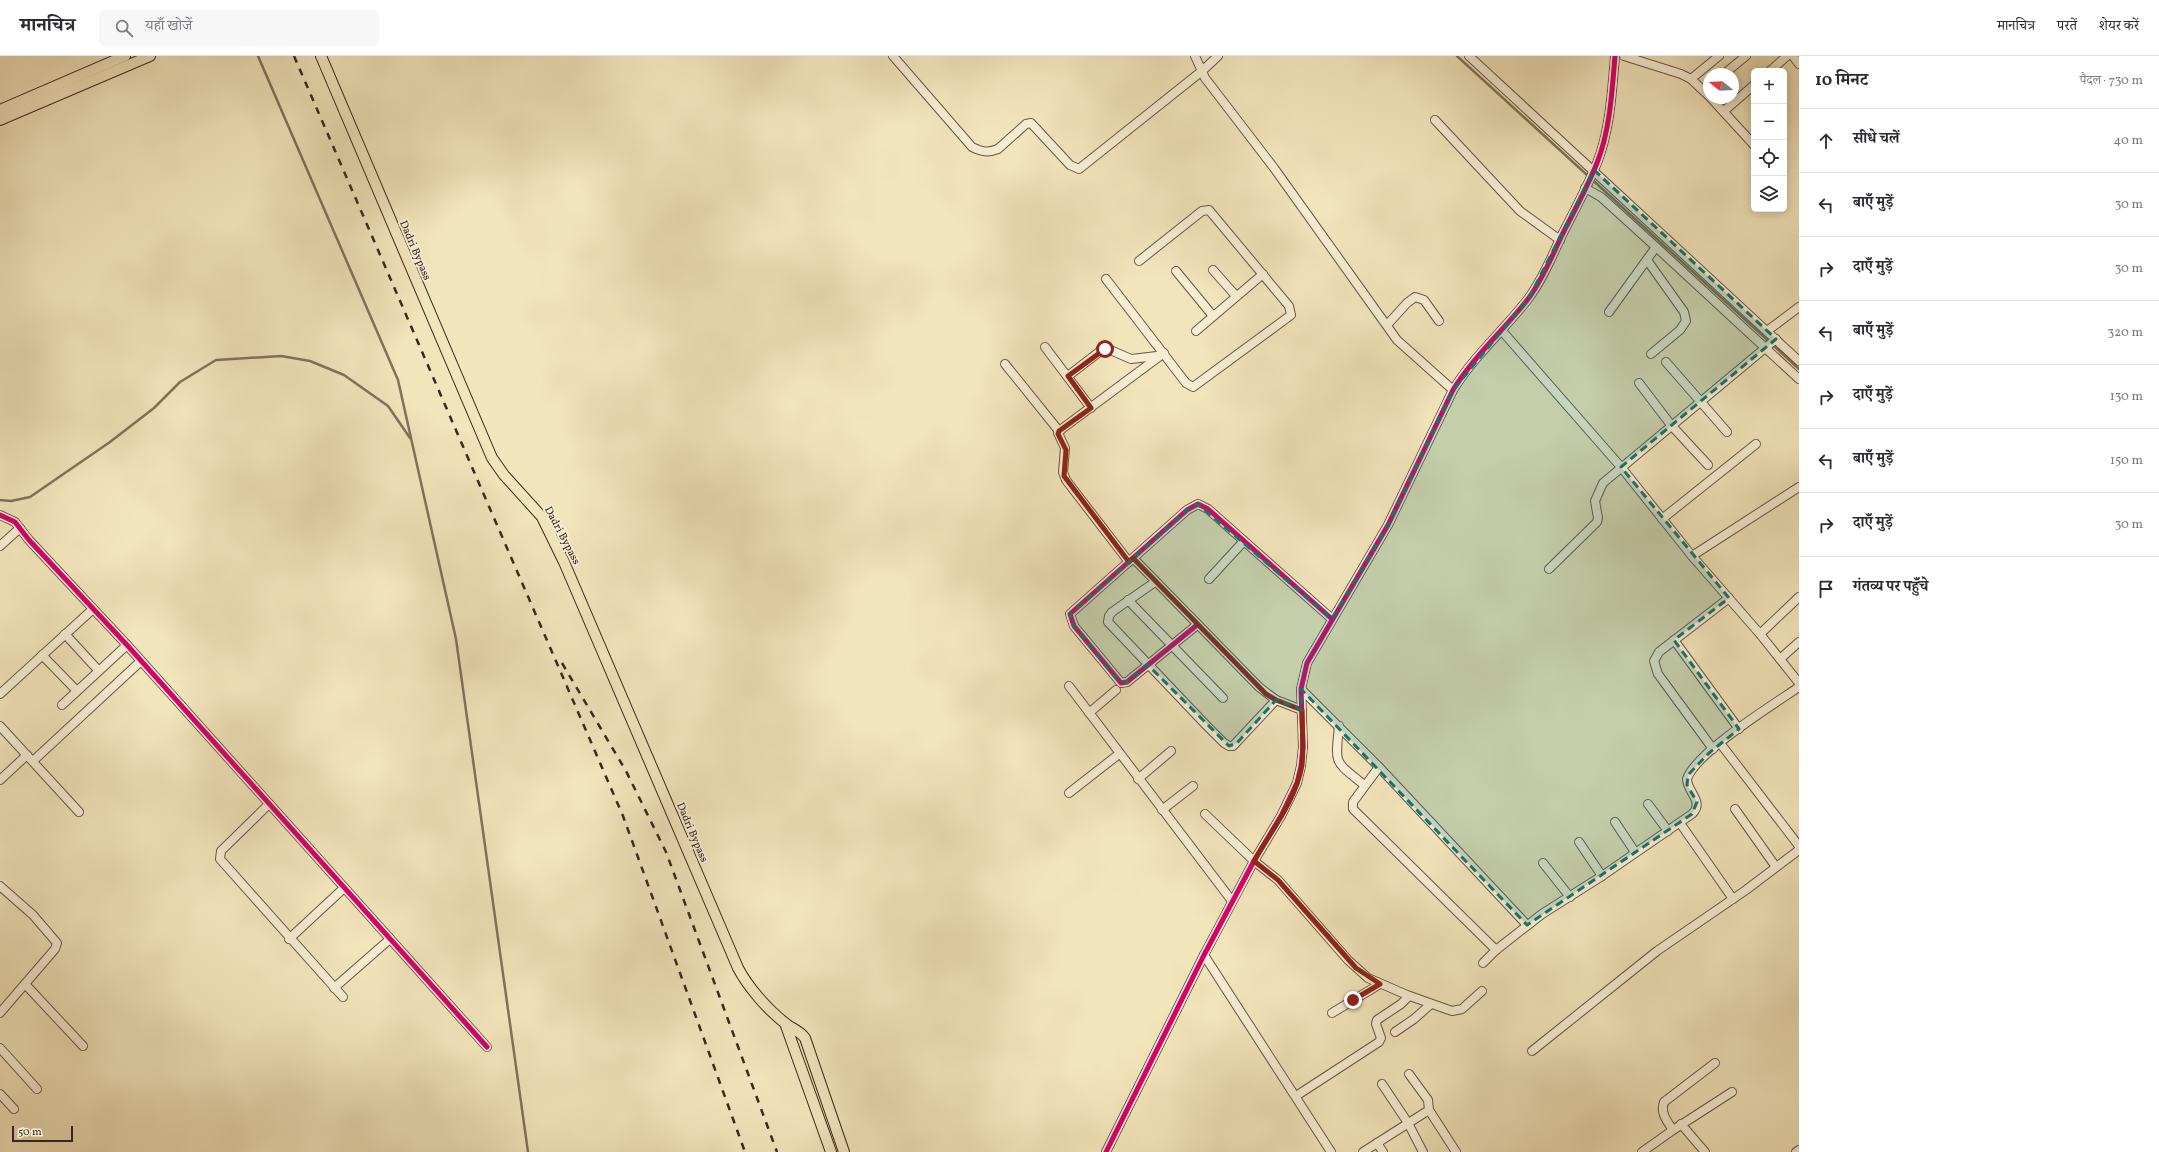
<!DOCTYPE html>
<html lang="hi">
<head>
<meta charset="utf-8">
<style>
  :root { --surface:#fff; --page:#f7f7f7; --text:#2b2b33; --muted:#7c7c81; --line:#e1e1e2 }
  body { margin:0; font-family:Vollkorn,"Noto Serif Devanagari",serif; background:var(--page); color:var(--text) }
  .controls { position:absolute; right:12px; top:12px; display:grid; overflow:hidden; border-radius:6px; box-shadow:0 2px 10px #0003 }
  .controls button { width:36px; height:36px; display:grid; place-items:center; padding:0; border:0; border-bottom:1px solid var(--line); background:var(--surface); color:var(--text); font:20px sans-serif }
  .compass { position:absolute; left:1703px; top:12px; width:36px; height:36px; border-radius:50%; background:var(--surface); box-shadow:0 2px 10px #0003; rotate:288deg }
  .scale { position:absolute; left:12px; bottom:10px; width:61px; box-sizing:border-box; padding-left:4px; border:2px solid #3b261e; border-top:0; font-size:11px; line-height:14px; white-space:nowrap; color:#3b261e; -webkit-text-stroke:3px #f7edd3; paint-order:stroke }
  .stop { position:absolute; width:12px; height:12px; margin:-9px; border:3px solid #8f2418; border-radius:50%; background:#fff }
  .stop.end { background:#8f2418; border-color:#fff; box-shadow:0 1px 4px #0008 }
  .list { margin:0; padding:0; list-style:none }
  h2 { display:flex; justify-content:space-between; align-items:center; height:52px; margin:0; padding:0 16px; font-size:17px }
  h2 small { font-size:13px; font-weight:400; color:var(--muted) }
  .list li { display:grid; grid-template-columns:26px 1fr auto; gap:12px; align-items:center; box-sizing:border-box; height:64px; padding:0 16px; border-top:1px solid var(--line) }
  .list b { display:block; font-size:15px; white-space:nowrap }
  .list em { font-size:13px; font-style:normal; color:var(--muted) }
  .icon { flex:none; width:22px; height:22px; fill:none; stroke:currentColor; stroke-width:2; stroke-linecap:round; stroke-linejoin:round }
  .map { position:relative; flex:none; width:1799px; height:1096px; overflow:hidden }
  header { display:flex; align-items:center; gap:24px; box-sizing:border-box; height:56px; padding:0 20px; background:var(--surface); border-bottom:1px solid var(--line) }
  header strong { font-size:19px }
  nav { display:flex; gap:22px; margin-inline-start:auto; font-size:14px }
  .search { width:280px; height:36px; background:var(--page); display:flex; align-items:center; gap:10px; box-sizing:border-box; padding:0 14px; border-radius:6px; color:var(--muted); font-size:15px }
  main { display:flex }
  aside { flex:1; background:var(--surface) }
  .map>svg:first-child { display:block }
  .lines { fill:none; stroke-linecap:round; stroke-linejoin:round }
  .stream { stroke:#84715c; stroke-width:2.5 }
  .minor-casing { stroke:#695645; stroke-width:10 }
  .major-casing { stroke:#3b261e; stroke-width:12 }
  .minor { stroke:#f7edd3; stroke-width:8 }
  .major { stroke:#f2e4bb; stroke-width:10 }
  .rail { stroke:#3b261e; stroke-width:2.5; stroke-dasharray:7 7; stroke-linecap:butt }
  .cycleway-casing { stroke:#f7edd3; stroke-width:8 }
  .cycleway { stroke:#d6006c; stroke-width:5 }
  .route { stroke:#8f2418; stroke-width:5 }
  .marked { fill:#0f766e; fill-opacity:0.2; stroke:#0f766e; stroke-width:3; stroke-dasharray:8 5; stroke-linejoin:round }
  .labels { text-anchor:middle; stroke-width:4; stroke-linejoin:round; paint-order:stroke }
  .street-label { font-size:11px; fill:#3b261e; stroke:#f7edd3 }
</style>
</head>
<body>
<header>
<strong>मानचित्र</strong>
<div class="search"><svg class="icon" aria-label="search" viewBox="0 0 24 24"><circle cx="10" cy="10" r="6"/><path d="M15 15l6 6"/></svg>यहाँ खोजें</div>
<nav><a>मानचित्र</a><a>परतें</a><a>शेयर करें</a></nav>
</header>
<main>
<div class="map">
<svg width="1799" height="1096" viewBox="0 0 1799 1096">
  <rect width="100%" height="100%" fill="#f2e4bb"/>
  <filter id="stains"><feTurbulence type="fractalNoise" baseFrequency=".005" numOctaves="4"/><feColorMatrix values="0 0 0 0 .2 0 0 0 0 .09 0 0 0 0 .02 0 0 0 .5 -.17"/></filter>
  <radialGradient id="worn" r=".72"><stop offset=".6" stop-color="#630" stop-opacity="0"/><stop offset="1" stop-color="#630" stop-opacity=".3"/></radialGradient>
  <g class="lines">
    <!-- stream -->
    <g class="stream">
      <polyline points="258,0 398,324 456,583 528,1096"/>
      <polyline points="1457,0 1799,313"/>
      <polyline points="0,444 11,445 30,441 110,386 154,352 180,326 216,304 281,300 310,305 344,319 388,350 410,382"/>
    </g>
    <defs>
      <g id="minor">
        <path d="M893,0L972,91C982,96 988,97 998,93L1026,68L1031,67L1070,109L1079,113L1202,15L1218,0"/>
        <polyline points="1195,0 1205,22 1274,112 1397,284 1453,334"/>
        <polyline points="1469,0 1799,305"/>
        <polyline points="1624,0 1681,18 1691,23 1709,40"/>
        <polyline points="1793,0 1799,8"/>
        <polyline points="1770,15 1787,0"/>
        <polyline points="1724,18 1746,0"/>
        <polyline points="1691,23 1719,0"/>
        <polyline points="1711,42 1754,89"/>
        <polyline points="1724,55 1754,29"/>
        <polyline points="1435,64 1520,155 1560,184"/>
        <polyline points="1585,132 1601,141 1656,191 1799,323"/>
        <polyline points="1647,204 1684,256 1686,265 1680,274 1651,298"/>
        <polyline points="1213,214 1236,240"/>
        <polyline points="1176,215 1213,260"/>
        <polyline points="1106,223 1186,327 1193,331 1291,259 1289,250 1209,154 1202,155 1139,205"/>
        <polyline points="1609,256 1656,191"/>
        <polyline points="1387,269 1407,247 1415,241 1424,244 1439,265"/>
        <polyline points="1196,275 1263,218"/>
        <polyline points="1502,275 1621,411 1692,500 1760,578 1799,627"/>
        <polyline points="1767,275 1799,251"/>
        <polyline points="1045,291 1091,352"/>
        <polyline points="1666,306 1727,376"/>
        <polyline points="1005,308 1059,375"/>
        <polyline points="1068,320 1103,293 1108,293 1131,303 1157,300"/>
        <polyline points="1639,327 1671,369 1708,409"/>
        <polyline points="0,459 15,466 29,484 127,589 487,991"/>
        <polyline points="1662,463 1756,388"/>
        <polyline points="0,490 20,472"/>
        <polyline points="1692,500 1799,431"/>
        <polyline points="1133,502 1259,631 1276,644 1302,654"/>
        <polyline points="1129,506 1066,424 1063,416 1065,392 1058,377 1063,372 1164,297"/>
        <polyline points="1549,513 1597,466 1598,462 1595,445 1603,427 1776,283"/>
        <polyline points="1209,523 1244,485"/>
        <polyline points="1155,526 1112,556 1109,560 1108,566 1206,669 1224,687 1229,690 1233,690 1276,644"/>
        <polyline points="1128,544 1223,642"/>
        <polyline points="1197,569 1127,626 1121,627 1074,570 1070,558 1187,454 1198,448 1208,453 1332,563"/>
        <polyline points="65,578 98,614"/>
        <polyline points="1760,578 1799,541"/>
        <polyline points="1674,584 1739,673"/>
        <polyline points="42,599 77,635"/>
        <polyline points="1780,603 1799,586"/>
        <polyline points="1069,630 1232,845"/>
        <polyline points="1301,633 1379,711 1527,869"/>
        <polyline points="0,638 93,553"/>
        <polyline points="62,649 127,589"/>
        <polyline points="1089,657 1116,634"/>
        <polyline points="0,670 79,756"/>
        <path d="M1339,670C1335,710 1334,704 1364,729"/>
        <polyline points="1720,687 1799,790"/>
        <polyline points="1713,693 1658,618 1654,605 1659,596 1729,542"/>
        <polyline points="33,705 141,605"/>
        <polyline points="1379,711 1353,746 1353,753 1496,894"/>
        <polyline points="1138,723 1171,695"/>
        <polyline points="0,724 27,699"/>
        <polyline points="1069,737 1119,698"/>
        <polyline points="269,748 221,795 220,803 343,941"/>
        <polyline points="1648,748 1668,775"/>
        <polyline points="1735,753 1776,811"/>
        <polyline points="1162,754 1193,730"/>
        <polyline points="1205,758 1254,805 1278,824 1348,904 1368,922 1407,939 1452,955 1462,953 1482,935"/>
        <polyline points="1615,766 1635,796"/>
        <polyline points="1680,767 1733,843"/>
        <polyline points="1579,786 1602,820"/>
        <polyline points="1543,807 1570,841"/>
        <polyline points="0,830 33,859 57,887 55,893 0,957"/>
        <polyline points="289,883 344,832"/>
        <polyline points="1204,899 1331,1096"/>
        <path d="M1483,907L1496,894L1542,858L1602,820L1692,758C1705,746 1687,736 1687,723C1695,697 1774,648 1799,631"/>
        <polyline points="25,928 83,990"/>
        <polyline points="334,932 390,883"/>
        <polyline points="1332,957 1380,928"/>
        <polyline points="1395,976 1414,963 1431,948"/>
        <polyline points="0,992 37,1033"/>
        <polyline points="1532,995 1657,895 1746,834 1799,794"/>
        <polyline points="1382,1028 1408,1067 1423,1096"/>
        <polyline points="0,1038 14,1053"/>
        <polyline points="1296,1040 1379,986 1381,982 1376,968 1377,964 1401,948 1409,940"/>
        <polyline points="1429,1054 1456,1096"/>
        <polyline points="1681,1068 1705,1096"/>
        <path d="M1673,1074C1667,1065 1660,1057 1664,1046L1715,1007"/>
        <polyline points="1377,1087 1383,1096"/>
        <path d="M1106,1096L1204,899L1254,805L1281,760L1297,727L1301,710L1303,691L1301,633L1307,607L1388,469L1453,334C1474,300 1504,274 1528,243C1543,223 1552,200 1562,179C1574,155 1587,132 1597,107C1610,74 1612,36 1615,0"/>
        <polyline points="1363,1096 1429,1054 1428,1044 1409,1018"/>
        <polyline points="1642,1096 1673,1074 1732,1036"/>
        <polyline points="1796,1096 1799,1094"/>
      </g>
      <g id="major">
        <path d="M321,0L492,402L504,419L542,461L564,506L738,912C748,931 767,953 785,967C792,973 799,974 805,982L844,1096"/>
        <polyline points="0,54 125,0"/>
        <polyline points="0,64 150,0"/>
        <polyline points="785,967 831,1096"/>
      </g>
    </defs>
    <!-- minor casing -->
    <use href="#minor" class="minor-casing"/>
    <!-- major casing -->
    <use href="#major" class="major-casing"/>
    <!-- minor -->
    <use href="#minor" class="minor"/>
    <!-- major -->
    <use href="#major" class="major"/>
    <!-- rail -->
    <g class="rail">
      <polyline points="294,0 623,760 745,1096"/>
      <polyline points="562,607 626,715 666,796 777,1096"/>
    </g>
    <defs>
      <g id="cycleway">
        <polyline points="0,459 15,466 29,484 127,589 487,991"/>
        <polyline points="1197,569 1127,626 1121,627 1074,570 1070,558 1187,454 1198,448 1208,453 1332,563"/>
        <path d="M1106,1096L1204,899L1254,805L1281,760L1297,727L1301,710L1303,691L1301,633L1307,607L1388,469L1453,334C1474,300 1504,274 1528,243C1543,223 1552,200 1562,179C1574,155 1587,132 1597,107C1610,74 1612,36 1615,0"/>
      </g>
    </defs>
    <!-- cycleway casing -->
    <use href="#cycleway" class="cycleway-casing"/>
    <!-- cycleway -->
    <use href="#cycleway" class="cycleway"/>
  </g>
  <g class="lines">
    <!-- route -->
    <path class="route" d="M1105,293L1068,320L1091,352L1059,375L1058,378L1066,394L1064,420L1129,506L1133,502L1266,638L1276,644L1302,654C1302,672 1304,691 1302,709C1296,744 1271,775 1254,805L1278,824L1356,912L1380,928L1353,944"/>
  </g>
  <!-- marked area -->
  <path class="marked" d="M1594,114L1776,283L1621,411L1729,542L1674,584L1739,673L1709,697L1688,719L1687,729L1697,746L1692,758L1527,869L1301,633L1302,654L1276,644L1237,687L1229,690L1148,609L1127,626L1118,625L1074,570L1070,558L1187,454L1198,448L1332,563L1388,469L1453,334L1529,242Z"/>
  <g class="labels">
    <!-- street labels -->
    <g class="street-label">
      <text transform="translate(416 194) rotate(67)" y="4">Dadri Bypass</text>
      <text transform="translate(563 479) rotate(62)" y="4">Dadri Bypass</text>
      <text transform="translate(693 776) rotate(67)" y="4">Dadri Bypass</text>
    </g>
  </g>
  <rect width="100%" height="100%" filter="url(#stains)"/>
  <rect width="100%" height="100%" fill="url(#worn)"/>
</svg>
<div class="controls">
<button>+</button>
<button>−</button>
<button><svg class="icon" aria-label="locate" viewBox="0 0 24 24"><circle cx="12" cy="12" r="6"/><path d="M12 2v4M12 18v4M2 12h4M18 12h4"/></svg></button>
<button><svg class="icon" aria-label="layers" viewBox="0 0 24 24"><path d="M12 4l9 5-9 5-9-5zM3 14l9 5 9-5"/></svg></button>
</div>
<svg class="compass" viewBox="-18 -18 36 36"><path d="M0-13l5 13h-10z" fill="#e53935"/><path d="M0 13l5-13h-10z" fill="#7c7c81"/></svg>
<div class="scale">50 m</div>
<div class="stop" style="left:1105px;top:293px"></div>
<div class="stop end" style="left:1353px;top:944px"></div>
</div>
<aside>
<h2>10 मिनट<small>पैदल · 730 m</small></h2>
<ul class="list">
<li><svg class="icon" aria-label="ahead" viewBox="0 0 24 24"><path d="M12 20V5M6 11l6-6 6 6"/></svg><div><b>सीधे चलें</b></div><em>40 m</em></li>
<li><svg class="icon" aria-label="left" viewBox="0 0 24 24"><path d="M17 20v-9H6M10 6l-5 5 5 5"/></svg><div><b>बाएँ मुड़ें</b></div><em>30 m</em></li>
<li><svg class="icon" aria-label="right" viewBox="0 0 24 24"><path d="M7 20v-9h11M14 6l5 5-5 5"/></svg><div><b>दाएँ मुड़ें</b></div><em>30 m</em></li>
<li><svg class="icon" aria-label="left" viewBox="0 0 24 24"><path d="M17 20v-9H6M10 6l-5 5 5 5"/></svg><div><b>बाएँ मुड़ें</b></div><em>320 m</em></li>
<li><svg class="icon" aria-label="right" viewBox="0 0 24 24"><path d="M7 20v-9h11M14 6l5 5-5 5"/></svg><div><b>दाएँ मुड़ें</b></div><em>130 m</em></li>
<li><svg class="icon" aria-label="left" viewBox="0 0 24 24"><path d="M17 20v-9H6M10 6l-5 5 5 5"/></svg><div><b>बाएँ मुड़ें</b></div><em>150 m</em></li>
<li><svg class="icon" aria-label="right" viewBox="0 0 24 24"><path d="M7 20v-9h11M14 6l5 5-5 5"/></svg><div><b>दाएँ मुड़ें</b></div><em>30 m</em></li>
<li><svg class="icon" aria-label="arrive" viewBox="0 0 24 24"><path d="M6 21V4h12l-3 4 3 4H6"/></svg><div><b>गंतव्य पर पहुँचे</b></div></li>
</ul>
</aside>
</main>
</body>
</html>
